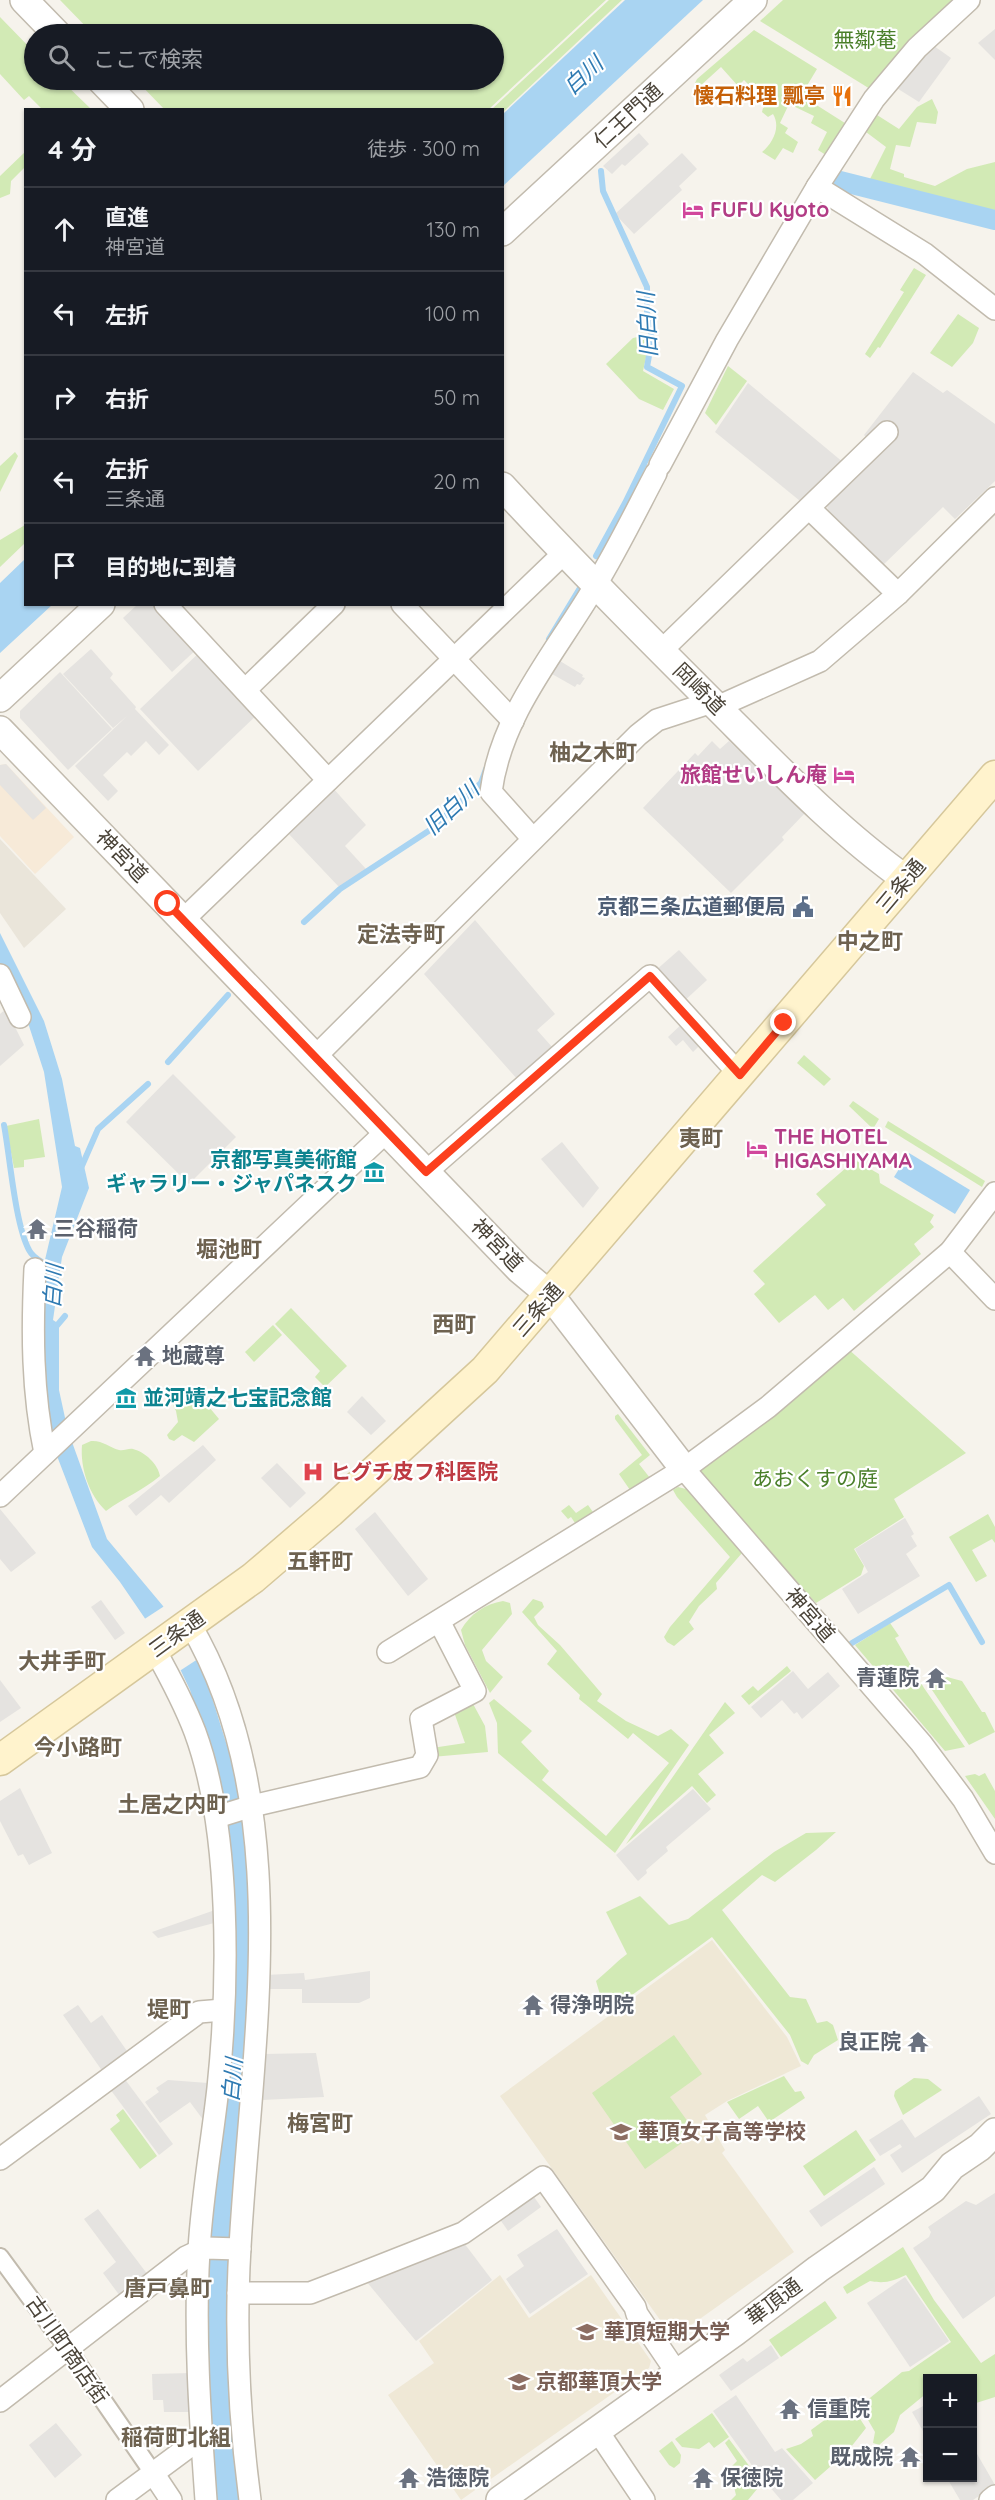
<!DOCTYPE html>
<html lang="ja">
<head>
<meta charset="utf-8">
<style>
  :root { --surface:#171b24; --page:#20242c; --text:#f1f3f6; --muted:#9ea1a6; --line:#363941 }
  body { margin:0; font-family:Quicksand,"Noto Sans JP",sans-serif; background:var(--page); color:var(--text) }
  .controls { position:absolute; right:18px; bottom:18px; display:grid; overflow:hidden; border-radius:0px; box-shadow:0 2px 4px #0004 }
  .controls button { width:54px; height:54px; display:grid; place-items:center; padding:0; border:0; border-bottom:2px solid var(--line); background:var(--surface); color:var(--text); font:30px sans-serif }
  .stop { position:absolute; width:18px; height:18px; margin:-14px; border:4px solid #fc3f1d; border-radius:50%; background:#fff }
  .stop.end { background:#fc3f1d; border-color:#fff; box-shadow:0 2px 6px #0008 }
  .list { margin:0; padding:0; list-style:none }
  h2 { display:flex; justify-content:space-between; align-items:center; height:78px; margin:0; padding:0 24px; font-size:26px }
  h2 small { font-size:20px; font-weight:400; color:var(--muted) }
  .list li { display:grid; grid-template-columns:39px 1fr auto; gap:18px; align-items:center; box-sizing:border-box; height:84px; padding:0 24px; border-top:2px solid var(--line) }
  .list b { display:block; font-size:22px; white-space:nowrap }
  .list p { margin:0; font-size:20px; white-space:nowrap; color:var(--muted) }
  .list em { font-size:20px; font-style:normal; color:var(--muted) }
  .icon { flex:none; width:33px; height:33px; fill:none; stroke:currentColor; stroke-width:2; stroke-linecap:round; stroke-linejoin:round }
  .map { position:relative; flex:none; width:995px; height:2500px; overflow:hidden }
  .search { position:absolute; background:var(--surface); box-shadow:0 2px 4px #0004; left:24px; top:24px; width:480px; height:66px; display:flex; align-items:center; gap:15px; box-sizing:border-box; padding:0 21px; border-radius:33px; color:var(--muted); font-size:22px }
  .panel { position:absolute; background:var(--surface); box-shadow:0 2px 4px #0004; left:24px; top:108px; width:480px; height:498px; border-radius:0px }
  .map>svg:first-child { display:block }
  .residential { fill:#eae5da }
  .commercial { fill:#f7ead8 }
  .education { fill:#efe8d6 }
  .green { fill:#d2eab5 }
  .parking { fill:#e5e3e0 }
  .water { fill:#a9d4f2 }
  .pier { fill:#f6f3ec }
  .lines { fill:none; stroke-linecap:round; stroke-linejoin:round }
  .stream { stroke:#a9d4f2; stroke-width:6 }
  .canal { stroke:#a9d4f2; stroke-width:20 }
  .pedestrian-casing { stroke:#c2bbae; stroke-width:20 }
  .minor-casing { stroke:#c2bbae; stroke-width:24 }
  .tertiary-casing { stroke:#c2bbae; stroke-width:30 }
  .secondary-casing { stroke:#d6c79b; stroke-width:33 }
  .pedestrian { stroke:#fff; stroke-width:16 }
  .minor { stroke:#fff; stroke-width:21 }
  .tertiary { stroke:#fff; stroke-width:27 }
  .secondary { stroke:#fff3cd; stroke-width:30 }
  .route { stroke:#fc3f1d; stroke-width:8 }
  .labels { text-anchor:middle; stroke-width:4.5; stroke-linejoin:round; paint-order:stroke }
  .park-label { font-size:21px; fill:#4a7f2a; stroke:#fff }
  .food-label { font-size:21px; font-weight:bold; fill:#c56008; stroke:#fff; text-anchor:end }
  .street-label { font-size:21px; fill:#4b4439; stroke:#fff }
  .hotel-label { font-size:21px; font-weight:bold; fill:#b23c85; stroke:#fff; text-anchor:start }
  .service-label { font-size:21px; font-weight:bold; fill:#4e5e75; stroke:#fff; text-anchor:end }
  .culture-label { font-size:21px; font-weight:bold; fill:#0d838f; stroke:#fff; text-anchor:end }
  .worship-label { font-size:21px; font-weight:bold; fill:#5b616d; stroke:#fff; text-anchor:start }
  .health-label { font-size:21px; font-weight:bold; fill:#be3a42; stroke:#fff; text-anchor:start }
  .education-label { font-size:21px; font-weight:bold; fill:#785e54; stroke:#fff; text-anchor:start }
  .water-label { font-size:22px; font-style:italic; fill:#2e7ab2; stroke:#fff }
  .neighbourhood-label { font-size:22px; font-weight:bold; fill:#6e6250; stroke:#fff }
</style>
</head>
<body>
<div class="map">
<svg width="995" height="2500" viewBox="0 0 995 2500">
  <rect width="100%" height="100%" fill="#f6f3ec"/>
  <!-- residential -->
  <polygon class="residential" points="0,839 66,909 24,948 0,913"/>
  <!-- commercial -->
  <polygon class="commercial" points="6,764 74,837 35,874 0,836 0,765"/>
  <!-- education -->
  <g class="education">
    <polygon points="712,1940 787,2037 801,2066 727,2101 705,2115 725,2150 722,2153 794,2252 673,2338 500,2096"/>
    <polygon points="500,2275 529,2318 591,2275 651,2361 649,2368 461,2500 388,2395 434,2363 419,2341"/>
  </g>
  <!-- green -->
  <g class="green">
    <polygon points="60,0 606,0 489,109 165,110 136,80 494,80 494,34 93,34"/>
    <polygon points="609,0 622,0 503,112 502,110 492,109"/>
    <polygon points="783,0 958,0 875,92 760,21"/>
    <polygon points="0,17 34,52 34,80 61,80 91,109 42,109 29,96 24,100 0,74"/>
    <path d="M754,30L817,69L805,89L807,99L848,125L829,157L818,150L827,132L811,123L814,116L789,104L780,123L788,128L785,133L798,142L793,153L783,148L775,160L762,152C773,143 781,127 773,114L768,117L762,112L763,108L770,103L769,100L763,101L749,89V85L744,80L738,86L721,67L699,87L694,85L697,79Z"/>
    <polygon points="932,99 938,112 936,124 917,122 910,147 896,145 890,169 904,174 904,177 935,186 967,169 995,162 995,210 889,191 868,183 886,147 866,132 877,115 899,129 917,107"/>
    <polygon points="25,152 25,167 11,181 10,194 0,198 0,176"/>
    <polygon points="914,268 926,275 880,348 878,347 870,358 865,354 904,292 900,290"/>
    <polygon points="958,314 979,328 973,343 952,367 930,353"/>
    <polygon points="646,335 647,353 643,371 674,389 663,410 639,399 606,364 633,338"/>
    <polygon points="728,366 747,381 716,425 705,413"/>
    <polygon points="15,452 18,456 0,492 0,466"/>
    <polygon points="25,525 25,543 0,567 0,540"/>
    <polygon points="804,1055 831,1079 824,1086 797,1063"/>
    <polygon points="853,1101 879,1119 873,1129 849,1106"/>
    <polygon points="39,1119 45,1157 24,1160 24,1167 14,1168 6,1126"/>
    <polygon points="888,1121 985,1181 982,1187 885,1127"/>
    <polygon points="855,1160 879,1174 880,1183 934,1215 930,1222 934,1227 914,1244 921,1254 854,1311 843,1298 828,1310 815,1295 779,1323 754,1294 765,1284 753,1271 826,1205 816,1194"/>
    <polygon points="291,1308 347,1366 325,1387 315,1377 320,1371 275,1324"/>
    <polygon points="273,1325 282,1335 254,1362 245,1352"/>
    <polygon points="847,1348 966,1453 894,1499 904,1517 854,1549 864,1566 861,1575 816,1603 694,1470"/>
    <polygon points="176,1395 209,1407 219,1419 194,1442 182,1435 174,1441 169,1439 167,1435 178,1422 176,1411 171,1401"/>
    <polygon points="618,1414 650,1455 639,1464 650,1478 630,1490 619,1474 642,1455 615,1419 615,1416"/>
    <path d="M91,1441C102,1440 109,1447 119,1450C124,1451 129,1448 133,1449C145,1452 158,1464 160,1476C142,1491 125,1497 106,1511C89,1495 80,1468 82,1445Z"/>
    <polygon points="678,1487 686,1489 742,1553 716,1583 717,1589 699,1606 689,1622 694,1629 674,1646 667,1642 664,1637 670,1627 730,1557 677,1497 673,1490"/>
    <polygon points="569,1505 576,1513 588,1505 595,1515 577,1526 571,1517 568,1519 561,1511"/>
    <polygon points="988,1514 995,1527 995,1543 992,1539 972,1550 987,1576 976,1582 949,1537"/>
    <polygon points="533,1599 542,1602 544,1607 534,1617 538,1625 560,1645 602,1694 597,1701 626,1721 658,1736 671,1729 689,1745 615,1853 498,1753 497,1723 489,1703 494,1699 532,1731 521,1742 549,1771 542,1780 606,1836 669,1763 633,1733 628,1739 579,1699 580,1695 547,1664 557,1651 522,1612"/>
    <path d="M503,1601L510,1603L512,1614L482,1650L486,1661L503,1677L490,1693L465,1645L461,1630C470,1614 485,1604 503,1601Z"/>
    <polygon points="890,1623 899,1636 895,1638 924,1688 965,1747 945,1751 855,1645"/>
    <polygon points="787,1666 791,1671 749,1705 741,1696 753,1686 758,1691"/>
    <polygon points="947,1677 962,1681 982,1712 985,1712 995,1732 969,1745 930,1687"/>
    <polygon points="472,1702 485,1726 488,1752 432,1757 432,1748 465,1743 454,1712"/>
    <polygon points="725,1702 735,1713 709,1735 724,1753 698,1774 716,1795 707,1803 692,1786 626,1844"/>
    <polygon points="985,1773 995,1791 995,1819 965,1776 975,1774 979,1776"/>
    <path d="M836,1832L816,1850L775,1882L762,1875L722,1910L790,1997L806,1999L817,2023L827,2021L833,2025L838,2040L814,2055L808,2065L801,2061L790,2035L712,1937L610,2011L601,1998L596,1981C607,1972 616,1962 627,1954L606,1912L640,1896L669,1925L688,1919L774,1852L806,1833Z"/>
    <polygon points="674,2035 702,2074 670,2097 696,2133 645,2169 592,2093"/>
    <polygon points="784,2076 795,2092 801,2091 805,2098 769,2122 758,2106 739,2119 727,2102"/>
    <polygon points="914,2078 928,2079 942,2090 903,2115 894,2096 895,2091"/>
    <polygon points="123,2109 157,2156 140,2169 110,2129 120,2121 116,2115"/>
    <polygon points="856,2130 876,2160 824,2196 803,2166"/>
    <path d="M903,2247L934,2300L981,2363L995,2354V2397L973,2404L972,2378H928L927,2393L900,2415L894,2432L879,2445L873,2443L875,2432L860,2406L902,2372L909,2371L951,2342L906,2275C893,2281 885,2284 870,2281L847,2294L843,2287Z"/>
    <polygon points="825,2301 837,2318 781,2357 769,2340"/>
    <polygon points="849,2402 866,2428 847,2452 815,2480 786,2449 801,2444 813,2436 811,2430"/>
    <polygon points="712,2413 729,2437 714,2448 709,2442 699,2449 682,2447 675,2439"/>
    <polygon points="729,2439 762,2483 748,2500 731,2500 736,2495 734,2487 739,2481 730,2468 737,2461 725,2443"/>
    <polygon points="672,2441 681,2455 680,2463 674,2468 669,2465 659,2451"/>
  </g>
  <!-- parking -->
  <g class="parking">
    <polygon points="995,29 995,60 978,43"/>
    <polygon points="934,46 951,58 919,102 895,87"/>
    <polygon points="639,133 649,144 625,166 622,164 612,174 603,166"/>
    <polygon points="682,153 697,169 679,186 682,190 634,234 615,214"/>
    <polygon points="913,372 943,393 947,390 995,424 995,481 955,519 943,507 883,565 828,514 827,503 876,448 864,435"/>
    <polygon points="748,383 844,463 805,505 715,432"/>
    <polygon points="137,605 158,605 199,647 172,672 123,618"/>
    <polygon points="91,649 113,674 110,678 136,707 135,709 169,745 159,755 146,741 131,756 127,752 103,775 118,791 108,801 75,766 127,716 113,728 63,674"/>
    <polygon points="203,649 261,711 198,771 140,709"/>
    <polygon points="560,661 583,675 582,677 585,678 580,685 577,684 575,687 552,674"/>
    <polygon points="60,672 112,729 68,770 20,718 20,711"/>
    <polygon points="712,741 720,749 729,741 805,813 782,837 784,840 731,893 643,808 695,753 698,756"/>
    <polygon points="6,764 46,808 33,820 0,785 0,765"/>
    <polygon points="332,787 366,825 345,846 366,869 340,888 286,831"/>
    <polygon points="475,920 555,1014 537,1030 553,1048 518,1080 424,974"/>
    <polygon points="679,950 707,980 683,1002 655,971"/>
    <polygon points="6,1009 24,1045 0,1066 0,1014"/>
    <polygon points="683,1023 702,1043 693,1052 683,1040 676,1046 668,1037"/>
    <polygon points="173,1074 236,1137 189,1184 126,1122"/>
    <polygon points="562,1142 599,1188 583,1208 541,1159"/>
    <polygon points="362,1396 386,1421 371,1435 347,1412"/>
    <polygon points="203,1445 216,1460 169,1503 161,1495 136,1516 128,1506"/>
    <polygon points="277,1463 306,1493 290,1508 261,1478"/>
    <polygon points="0,1509 36,1553 11,1572 0,1559"/>
    <polygon points="375,1512 428,1579 408,1596 355,1529"/>
    <polygon points="905,1518 914,1534 911,1536 917,1546 906,1554 920,1576 858,1614 842,1589 868,1572 855,1549"/>
    <polygon points="101,1600 125,1633 115,1640 91,1607"/>
    <polygon points="793,1671 808,1689 828,1672 840,1686 802,1719 797,1712 794,1714 782,1700 761,1718 751,1707"/>
    <polygon points="0,1680 21,1708 0,1722"/>
    <polygon points="20,1788 52,1853 29,1865 23,1854 18,1856 0,1821 0,1801"/>
    <polygon points="693,1789 711,1809 666,1847 668,1851 646,1870 647,1873 638,1881 616,1855"/>
    <polygon points="215,1910 214,1923 158,1938 152,1932"/>
    <polygon points="370,1971 370,1998 359,2003 302,2003 302,1989 265,1989 266,1975 304,1973 305,1980"/>
    <polygon points="78,2005 91,2023 102,2015 129,2054 103,2072 63,2015"/>
    <polygon points="316,2053 324,2097 262,2100 264,2054"/>
    <polygon points="121,2074 173,2144 159,2155 107,2085"/>
    <polygon points="168,2080 208,2083 204,2121 190,2102 160,2123 145,2102 159,2092 156,2088"/>
    <polygon points="979,2096 991,2114 902,2173 890,2155 902,2147 900,2144 880,2156 869,2140 902,2119 915,2138"/>
    <polygon points="874,2167 885,2184 821,2227 809,2211"/>
    <polygon points="995,2193 995,2296 963,2319 913,2248 929,2237 931,2232 928,2227 966,2201 976,2205"/>
    <polygon points="532,2194 541,2207 508,2231 499,2218"/>
    <polygon points="98,2209 148,2275 120,2296 103,2273 116,2262 84,2219"/>
    <polygon points="557,2229 588,2274 530,2314 506,2279 524,2266 517,2255"/>
    <polygon points="464,2243 492,2280 416,2341 366,2281"/>
    <polygon points="905,2277 949,2341 910,2367 867,2303"/>
    <polygon points="771,2345 779,2358 731,2391 719,2375 743,2358 747,2362"/>
    <polygon points="190,2373 191,2412 164,2412 163,2400 153,2400 152,2374"/>
    <polygon points="736,2395 775,2452 782,2448 813,2483 793,2500 781,2500 756,2471 713,2411"/>
    <polygon points="927,2404 927,2438 912,2412"/>
    <polygon points="56,2423 82,2455 55,2478 29,2445"/>
    <polygon points="973,2447 995,2485 973,2500 960,2500 947,2478 972,2478"/>
  </g>
  <!-- water -->
  <g class="water">
    <polygon points="625,0 703,0 503,186 503,114"/>
    <polygon points="25,559 26,604 52,605 0,653 0,583"/>
    <polygon points="0,933 44,1021 62,1079 75,1146 80,1148 89,1188 62,1257 53,1320 59,1324 59,1390 67,1427 52,1441 42,1364 44,1264 62,1187 44,1072 29,1026 13,987 0,964"/>
    <polygon points="909,1153 970,1190 955,1214 894,1177"/>
    <polygon points="72,1442 107,1539 163,1606 200,1659 243,1797 249,1886 250,1999 241,2500 214,2500 207,2346 207,2282 226,2061 203,1731 190,1690 181,1671 120,1582 92,1547 57,1456"/>
  </g>
  <!-- pier -->
  <polygon class="pier" points="166,1605 201,1657 178,1672 143,1620"/>
  <g class="lines">
    <!-- stream -->
    <g class="stream">
      <polyline points="596,556 625,503 682,386 647,367 652,339 647,312 647,287 603,191 601,171"/>
      <polyline points="549,639 580,588"/>
      <polyline points="304,922 340,889 430,830 481,783 486,769"/>
      <polyline points="168,1062 228,995"/>
      <path d="M4,1125C10,1157 15,1224 29,1250C32,1256 37,1259 42,1262"/>
      <polyline points="81,1168 98,1129 148,1084"/>
      <polyline points="54,1329 65,1316"/>
      <polyline points="852,1643 949,1585 982,1642"/>
    </g>
    <!-- canal -->
    <polyline class="canal" points="832,179 995,220"/>
    <defs>
      <polyline id="pedestrian" points="0,2257 67,2348 153,2473"/>
      <g id="minor">
        <polyline points="817,187 925,254 995,309"/>
        <polyline points="660,465 727,340 817,187 874,99 917,48 969,0"/>
        <polyline points="810,509 898,594"/>
        <polyline points="165,604 328,780"/>
        <polyline points="402,604 513,721"/>
        <polyline points="661,651 887,432"/>
        <polyline points="245,690 334,604"/>
        <polyline points="717,707 820,661 898,594 995,498"/>
        <path d="M533,839L491,792C501,714 556,652 595,586C617,550 636,511 656,473"/>
        <polyline points="183,920 564,553"/>
        <polyline points="0,975 20,1017"/>
        <polyline points="314,1058 638,735 657,720 712,702"/>
        <polyline points="426,1172 650,976 740,1075"/>
        <polyline points="950,1252 995,1299"/>
        <path d="M35,1269C32,1331 32,1392 45,1453"/>
        <polyline points="684,1469 921,1743 963,1799 995,1853"/>
        <polyline points="0,1496 387,1131"/>
        <path d="M190,1624C298,1807 251,2046 240,2247C235,2331 239,2417 250,2500"/>
        <path d="M155,1650C170,1677 184,1703 195,1732C231,1830 229,1983 218,2088C212,2142 202,2196 199,2250C194,2333 200,2417 206,2500"/>
        <polyline points="388,1652 684,1469 768,1407 950,1252 995,1193"/>
        <polyline points="220,1816 252,1806 420,1767 427,1755 421,1719 475,1691 439,1621"/>
        <polyline points="0,2159 199,2012 223,2010"/>
        <polyline points="238,2293 310,2293 349,2278 463,2233 543,2177 635,2307 637,2314 677,2373"/>
        <polyline points="0,2401 186,2257 205,2248 240,2249"/>
        <polyline points="597,2430 644,2500"/>
        <polyline points="153,2473 171,2500"/>
        <polyline points="117,2500 202,2437"/>
        <polyline points="990,2500 995,2496"/>
      </g>
      <g id="tertiary">
        <polyline points="24,0 57,34"/>
        <polyline points="101,80 130,110"/>
        <polyline points="502,232 753,0"/>
        <path d="M502,486C572,562 645,635 718,708C778,768 838,831 907,880"/>
        <polyline points="0,698 101,604"/>
        <polyline points="0,730 520,1270 550,1295 684,1469"/>
        <polyline points="500,2500 735,2332 818,2269 933,2189 952,2166 980,2147 995,2132"/>
      </g>
      <polyline id="secondary" points="0,1760 253,1578 330,1512 485,1370 995,776"/>
    </defs>
    <!-- pedestrian casing -->
    <use href="#pedestrian" class="pedestrian-casing"/>
    <!-- minor casing -->
    <use href="#minor" class="minor-casing"/>
    <!-- tertiary casing -->
    <use href="#tertiary" class="tertiary-casing"/>
    <!-- secondary casing -->
    <use href="#secondary" class="secondary-casing"/>
    <!-- pedestrian -->
    <use href="#pedestrian" class="pedestrian"/>
    <!-- minor -->
    <use href="#minor" class="minor"/>
    <!-- tertiary -->
    <use href="#tertiary" class="tertiary"/>
    <!-- secondary -->
    <use href="#secondary" class="secondary"/>
  </g>
  <g class="lines">
    <!-- route -->
    <polyline class="route" points="168,904 426,1172 650,976 740,1075 784,1023"/>
  </g>
  <!-- icons -->
  <defs>
    <symbol id="restaurant-bare" viewBox="-9 -9 18 18"><path d="M-5-6h1v4h1v-4h1v4h1v-4h1v5L-1.5 .5V6h-2V.5L-5-1ZM5-6V6H3V1.5H1.5Q1.5-4 5-6Z" fill="#e8710a" stroke="#fff" stroke-width="2.5" paint-order="stroke"/></symbol>
    <symbol id="hotel-bare" viewBox="-9 -9 18 18"><path d="M-6-4.5h1.5V1H6V5H4.5V3h-9V5H-6ZM-4 0a1.8 1.8 0 1 1 3.6 0ZM.5 0V-2.5h3Q6-2.5 6 0Z" fill="#d1479c" stroke="#fff" stroke-width="2.5" paint-order="stroke"/></symbol>
    <symbol id="civic-bare" viewBox="-9 -9 18 18"><path d="M-.6-6.5H3V-4.5H.6V-3L4-1V1h2V6H-6V1h2V-1L-.6-3ZM-1.2 2.5V6h2.4V2.5Z" fill="#5c6f8a" stroke="#fff" stroke-width="2.5" paint-order="stroke"/></symbol>
    <symbol id="museum-bare" viewBox="-9 -9 18 18"><path d="M0-6L6-3V-2H-6V-3ZM-5-1h2V3h-2ZM-1-1h2V3h-2ZM3-1h2V3H3ZM-6 4H6V6H-6Z" fill="#0f9aa8" stroke="#fff" stroke-width="2.5" paint-order="stroke"/></symbol>
    <symbol id="temple-bare" viewBox="-9 -9 18 18"><path d="M0-6L5-2H3V0L6.5 2.5H4V6H1.5V3h-3V6H-4V2.5H-6.5L-3 0V-2H-5Z" fill="#6b7280" stroke="#fff" stroke-width="2.5" paint-order="stroke"/></symbol>
    <symbol id="hospital-bare" viewBox="-9 -9 18 18"><path d="M-5-5h3v3.5h4V-5h3V5h-3V1.5h-4V5h-3Z" fill="#e0444e" stroke="#fff" stroke-width="2.5" paint-order="stroke"/></symbol>
    <symbol id="school-bare" viewBox="-9 -9 18 18"><path d="M0-5L7-2L0 1L-7-2ZM-4 1L0 2.5L4 1V4Q0 6-4 4Z" fill="#8d6e63" stroke="#fff" stroke-width="2.5" paint-order="stroke"/></symbol>
    <symbol id="university-bare" viewBox="-9 -9 18 18"><path d="M0-5L7-2L0 1L-7-2ZM-4 1L0 2.5L4 1V4Q0 6-4 4Z" fill="#8d6e63" stroke="#fff" stroke-width="2.5" paint-order="stroke"/></symbol>
  </defs>
  <g fill-rule="evenodd">
    <use href="#restaurant-bare" x="827" y="81" width="30" height="30"/>
    <use href="#hotel-bare" x="678" y="195" width="30" height="30"/>
    <use href="#hotel-bare" x="829" y="760" width="30" height="30"/>
    <use href="#civic-bare" x="788" y="892" width="30" height="30"/>
    <use href="#hotel-bare" x="742" y="1134" width="30" height="30"/>
    <use href="#museum-bare" x="359" y="1157" width="30" height="30"/>
    <use href="#temple-bare" x="22" y="1214" width="30" height="30"/>
    <use href="#temple-bare" x="130" y="1341" width="30" height="30"/>
    <use href="#museum-bare" x="111" y="1383" width="30" height="30"/>
    <use href="#hospital-bare" x="298" y="1457" width="30" height="30"/>
    <use href="#temple-bare" x="921" y="1663" width="30" height="30"/>
    <use href="#temple-bare" x="518" y="1990" width="30" height="30"/>
    <use href="#temple-bare" x="903" y="2027" width="30" height="30"/>
    <use href="#school-bare" x="606" y="2117" width="30" height="30"/>
    <use href="#university-bare" x="572" y="2317" width="30" height="30"/>
    <use href="#university-bare" x="504" y="2367" width="30" height="30"/>
    <use href="#temple-bare" x="775" y="2394" width="30" height="30"/>
    <use href="#temple-bare" x="895" y="2442" width="30" height="30"/>
    <use href="#temple-bare" x="394" y="2463" width="30" height="30"/>
    <use href="#temple-bare" x="688" y="2463" width="30" height="30"/>
  </g>
  <g class="labels">
    <!-- park labels -->
    <g class="park-label">
      <text x="865" y="47">無鄰菴</text>
      <text x="815" y="1486">あおくすの庭</text>
    </g>
    <!-- food labels -->
    <g class="food-label">
      <text x="825" y="103">懐石料理 瓢亭</text>
    </g>
    <!-- street labels -->
    <g class="street-label">
      <text transform="translate(628 116) rotate(-43)" y="7">仁王門通</text>
      <text transform="translate(699 689) rotate(45)" y="7">岡崎道</text>
      <text transform="translate(122 856) rotate(46)" y="7">神宮道</text>
      <text transform="translate(901 886) rotate(-50)" y="7">三条通</text>
      <text transform="translate(497 1245) rotate(46)" y="7">神宮道</text>
      <text transform="translate(538 1310) rotate(-49)" y="7">三条通</text>
      <text transform="translate(810 1615) rotate(49)" y="7">神宮道</text>
      <text transform="translate(177 1634) rotate(-36)" y="7">三条通</text>
      <text transform="translate(774 2302) rotate(-37)" y="7">華頂通</text>
      <text transform="translate(67 2350) rotate(55)" y="7">古川町商店街</text>
    </g>
    <!-- hotel labels -->
    <g class="hotel-label">
      <text x="710" y="217">FUFU Kyoto</text>
      <text x="827" y="782" text-anchor="end">旅館せいしん庵</text>
      <text x="774" y="1144">THE HOTEL<tspan x="774" dy="24">HIGASHIYAMA</tspan></text>
    </g>
    <!-- service labels -->
    <g class="service-label">
      <text x="786" y="914">京都三条広道郵便局</text>
    </g>
    <!-- culture labels -->
    <g class="culture-label">
      <text x="357" y="1167">京都写真美術館<tspan x="357" dy="24">ギャラリー・ジャパネスク</tspan></text>
      <text x="143" y="1405" text-anchor="start">並河靖之七宝記念館</text>
    </g>
    <!-- worship labels -->
    <g class="worship-label">
      <text x="54" y="1236">三谷稲荷</text>
      <text x="162" y="1363">地蔵尊</text>
      <text x="919" y="1685" text-anchor="end">青蓮院</text>
      <text x="550" y="2012">得浄明院</text>
      <text x="901" y="2049" text-anchor="end">良正院</text>
      <text x="807" y="2416">信重院</text>
      <text x="893" y="2464" text-anchor="end">既成院</text>
      <text x="426" y="2485">浩徳院</text>
      <text x="720" y="2485">保徳院</text>
    </g>
    <!-- health labels -->
    <g class="health-label">
      <text x="330" y="1479">ヒグチ皮フ科医院</text>
    </g>
    <!-- education labels -->
    <g class="education-label">
      <text x="638" y="2139">華頂女子高等学校</text>
      <text x="604" y="2339">華頂短期大学</text>
      <text x="536" y="2389">京都華頂大学</text>
    </g>
    <!-- water labels -->
    <g class="water-label">
      <text transform="translate(583 75) rotate(-43)" y="8">白川</text>
      <text transform="translate(647 325) rotate(-93)" y="8">旧白川</text>
      <text transform="translate(451 808) rotate(-43)" y="8">旧白川</text>
      <text transform="translate(53 1286) rotate(-86)" y="8">白川</text>
      <text transform="translate(232 2080) rotate(-85)" y="8">白川</text>
    </g>
    <!-- neighbourhood labels -->
    <g class="neighbourhood-label">
      <text x="593" y="760">柚之木町</text>
      <text x="401" y="942">定法寺町</text>
      <text x="870" y="949">中之町</text>
      <text x="701" y="1146">夷町</text>
      <text x="229" y="1257">堀池町</text>
      <text x="454" y="1332">西町</text>
      <text x="320" y="1569">五軒町</text>
      <text x="62" y="1669">大井手町</text>
      <text x="78" y="1755">今小路町</text>
      <text x="173" y="1812">土居之内町</text>
      <text x="169" y="2017">堤町</text>
      <text x="320" y="2131">梅宮町</text>
      <text x="168" y="2296">唐戸鼻町</text>
      <text x="176" y="2445">稲荷町北組</text>
    </g>
  </g>
</svg>
<div class="controls">
<button>+</button>
<button>−</button>
</div>
<div class="stop" style="left:168px;top:904px"></div>
<div class="stop end" style="left:784px;top:1023px"></div>
<div class="search"><svg class="icon" aria-label="search" viewBox="0 0 24 24"><circle cx="10" cy="10" r="6"/><path d="M15 15l6 6"/></svg>ここで検索</div>
<section class="panel">
<h2>4 分<small>徒歩 · 300 m</small></h2>
<ul class="list">
<li><svg class="icon" aria-label="ahead" viewBox="0 0 24 24"><path d="M12 20V5M6 11l6-6 6 6"/></svg><div><b>直進</b><p>神宮道</p></div><em>130 m</em></li>
<li><svg class="icon" aria-label="left" viewBox="0 0 24 24"><path d="M17 20v-9H6M10 6l-5 5 5 5"/></svg><div><b>左折</b></div><em>100 m</em></li>
<li><svg class="icon" aria-label="right" viewBox="0 0 24 24"><path d="M7 20v-9h11M14 6l5 5-5 5"/></svg><div><b>右折</b></div><em>50 m</em></li>
<li><svg class="icon" aria-label="left" viewBox="0 0 24 24"><path d="M17 20v-9H6M10 6l-5 5 5 5"/></svg><div><b>左折</b><p>三条通</p></div><em>20 m</em></li>
<li><svg class="icon" aria-label="arrive" viewBox="0 0 24 24"><path d="M6 21V4h12l-3 4 3 4H6"/></svg><div><b>目的地に到着</b></div></li>
</ul>
</section>
</div>
</body>
</html>
